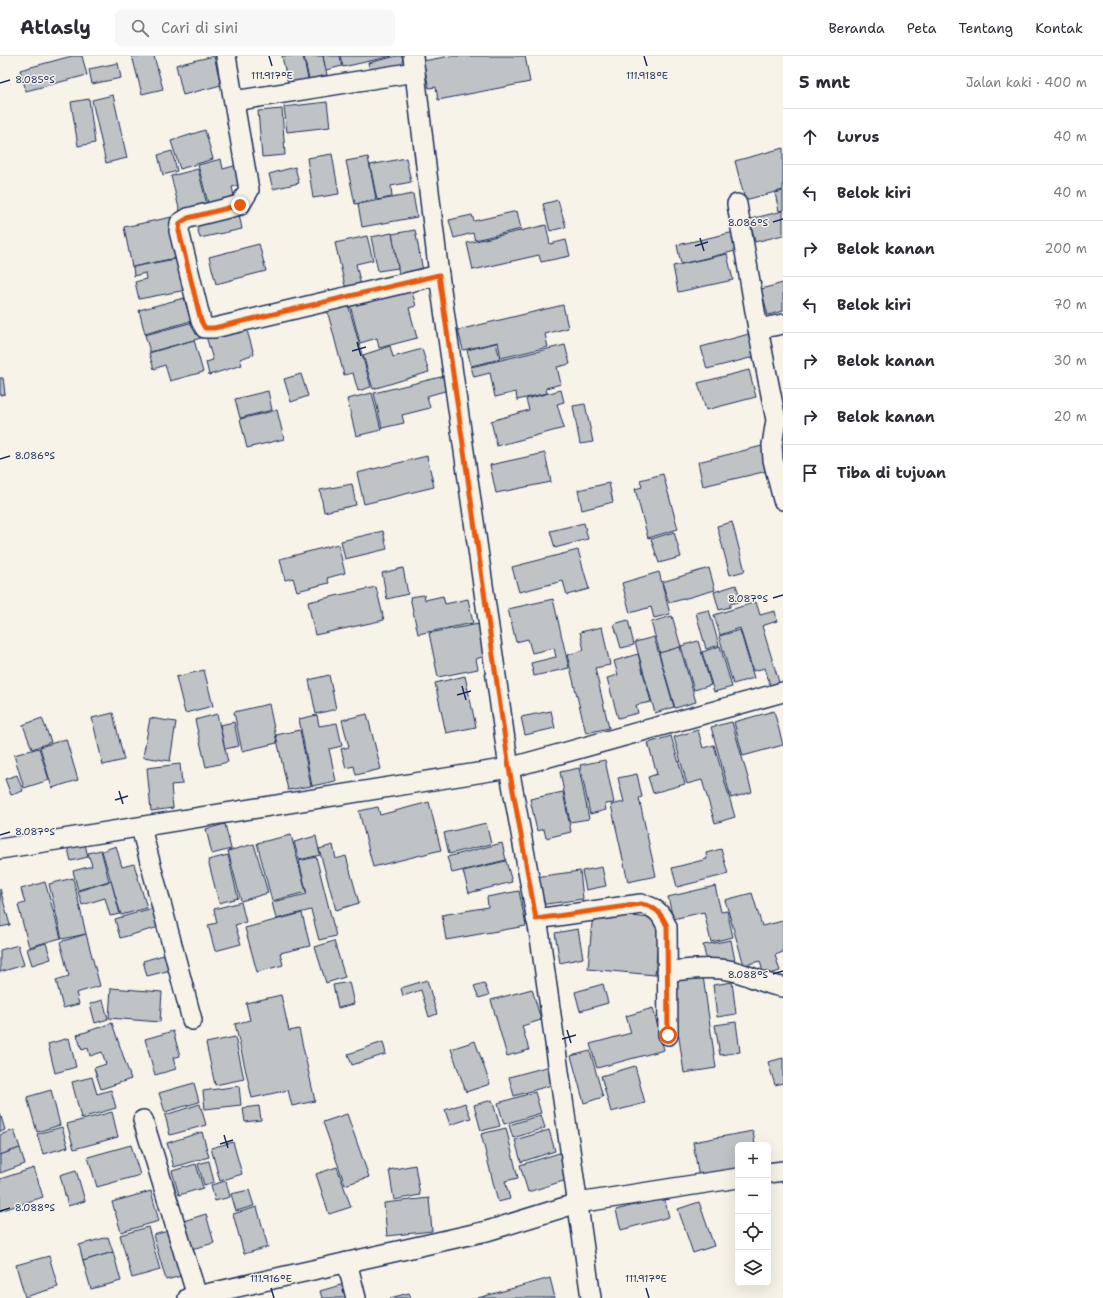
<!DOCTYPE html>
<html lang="id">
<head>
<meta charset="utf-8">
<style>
  :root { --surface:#fff; --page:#f7f7f7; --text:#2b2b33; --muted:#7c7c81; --line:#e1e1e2 }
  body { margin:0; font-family:"Shantell Sans",sans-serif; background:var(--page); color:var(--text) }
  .controls { position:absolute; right:12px; bottom:12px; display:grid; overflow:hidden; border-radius:6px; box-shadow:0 4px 16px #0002 }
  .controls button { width:36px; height:36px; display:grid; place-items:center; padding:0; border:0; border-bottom:1px solid var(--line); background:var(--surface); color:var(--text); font:20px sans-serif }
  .stop { position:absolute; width:12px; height:12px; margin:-9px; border:3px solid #ea580c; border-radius:50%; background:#fff }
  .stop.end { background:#ea580c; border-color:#fff; box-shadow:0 1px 4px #0008 }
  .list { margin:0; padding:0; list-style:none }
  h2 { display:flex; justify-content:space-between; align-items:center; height:52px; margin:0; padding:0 16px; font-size:17px }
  h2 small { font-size:13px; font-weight:400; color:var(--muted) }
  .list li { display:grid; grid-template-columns:26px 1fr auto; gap:12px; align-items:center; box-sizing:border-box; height:56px; padding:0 16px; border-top:1px solid var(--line) }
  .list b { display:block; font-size:15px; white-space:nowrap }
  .list em { font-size:13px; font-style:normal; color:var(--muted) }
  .icon { flex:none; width:22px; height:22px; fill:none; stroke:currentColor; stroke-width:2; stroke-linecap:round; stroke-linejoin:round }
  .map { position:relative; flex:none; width:783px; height:1242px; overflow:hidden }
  header { display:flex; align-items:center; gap:24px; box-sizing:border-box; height:56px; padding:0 20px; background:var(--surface); border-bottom:1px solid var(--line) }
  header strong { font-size:19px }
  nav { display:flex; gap:22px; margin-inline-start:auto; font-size:14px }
  .search { width:280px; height:36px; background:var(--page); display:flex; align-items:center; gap:10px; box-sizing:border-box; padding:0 14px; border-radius:6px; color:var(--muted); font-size:15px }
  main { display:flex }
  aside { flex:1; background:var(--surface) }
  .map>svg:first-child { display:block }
  .building { fill:#c0c3c5; stroke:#1b2f5e }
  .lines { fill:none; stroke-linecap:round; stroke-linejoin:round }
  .street-casing { stroke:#1b2f5e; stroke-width:22 }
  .street { stroke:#f7f3e8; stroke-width:19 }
  .route { stroke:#ea580c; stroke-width:5 }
  .ticks { fill:none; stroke:#1b2f5e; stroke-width:1.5 }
  .ticks-label { font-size:10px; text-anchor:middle; fill:#1b2f5e; stroke:#f7f3e8; stroke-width:3; stroke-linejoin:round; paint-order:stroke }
</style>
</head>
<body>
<header>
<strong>Atlasly</strong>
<div class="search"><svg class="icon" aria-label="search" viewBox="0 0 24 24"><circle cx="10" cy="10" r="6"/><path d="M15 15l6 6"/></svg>Cari di sini</div>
<nav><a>Beranda</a><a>Peta</a><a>Tentang</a><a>Kontak</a></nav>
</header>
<main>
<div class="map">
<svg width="783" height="1242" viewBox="0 0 783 1242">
  <rect width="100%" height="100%" fill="#f7f3e8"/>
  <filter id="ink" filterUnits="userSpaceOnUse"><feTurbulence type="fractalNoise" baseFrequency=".025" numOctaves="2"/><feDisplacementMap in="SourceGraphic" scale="8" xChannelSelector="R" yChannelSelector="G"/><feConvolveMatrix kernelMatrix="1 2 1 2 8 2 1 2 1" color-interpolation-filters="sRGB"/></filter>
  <g filter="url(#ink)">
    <!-- building -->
    <g class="building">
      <polygon points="72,0 82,0 87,19 26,35 20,14"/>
      <polygon points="132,0 154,0 163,33 142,38"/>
      <polygon points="214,0 221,29 183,39 176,9"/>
      <polygon points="282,0 303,0 308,23 288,28"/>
      <polygon points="304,0 323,0 327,19 309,23"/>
      <polygon points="323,0 340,0 342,10 326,14"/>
      <polygon points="340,0 392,0 343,11"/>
      <polygon points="397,0 402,0 405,12 372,20 368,7"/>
      <polygon points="450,0 525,0 530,26 438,44 436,31 429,32 423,5"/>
      <polygon points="118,7 121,22 92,28 89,13"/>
      <polygon points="113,39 127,102 106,107 92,44"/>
      <polygon points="89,43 95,87 78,90 71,46"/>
      <polygon points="327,46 330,71 287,76 284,51"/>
      <polygon points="282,53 285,99 262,101 258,55"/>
      <polygon points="205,74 213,103 180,113 171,85"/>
      <polygon points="783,92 783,134 745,144 735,105"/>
      <polygon points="172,95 177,115 163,119 158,99"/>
      <polygon points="332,98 339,138 313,142 307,102"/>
      <polygon points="368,101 376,143 355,148 346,105"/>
      <polygon points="406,102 411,126 391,130 392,141 377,144 370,109"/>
      <polygon points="221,103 223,113 241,108 246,127 232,131 235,144 209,151 198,109"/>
      <polygon points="295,111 299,127 273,133 269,118"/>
      <polygon points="198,113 207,149 180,156 171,120"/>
      <polygon points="783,135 783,154 779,155 775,137"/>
      <polygon points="413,138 417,161 362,171 358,148"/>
      <polygon points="558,144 566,171 550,175 543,148"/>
      <polygon points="517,155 521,173 475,184 473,177 454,182 449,164 472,159 474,165"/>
      <polygon points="783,155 783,179 755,186 750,163"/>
      <polygon points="239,158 242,173 200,182 196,167"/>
      <polygon points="172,161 180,201 132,211 124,171"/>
      <polygon points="546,169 550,188 566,184 570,200 541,206 539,199 473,214 467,187"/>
      <polygon points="415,174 424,220 400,224 392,178"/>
      <polygon points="739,175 744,193 681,208 677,189"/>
      <polygon points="392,177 398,212 378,215 371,181"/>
      <polygon points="367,180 373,204 356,208 362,234 347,238 335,187"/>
      <polygon points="259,188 266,215 216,228 209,201"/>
      <polygon points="727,198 733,224 678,236 673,210"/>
      <polygon points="180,202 186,234 139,243 135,226 146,223 145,217 134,220 133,211"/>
      <polygon points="783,227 783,255 768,259 761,233"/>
      <polygon points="410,229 416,250 409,252 417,282 379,292 377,282 360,287 349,245"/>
      <polygon points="184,242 191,265 145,278 139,254"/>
      <polygon points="347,244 371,331 358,335 353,317 344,319 326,250"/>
      <polygon points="563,249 568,272 545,278 548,291 501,302 498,286 463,294 458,274"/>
      <polygon points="197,265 201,282 150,296 145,279"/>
      <polygon points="245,268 254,298 240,303 242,309 209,319 206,306 213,304 206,280"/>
      <polygon points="749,278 754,301 707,313 701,291"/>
      <polygon points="194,284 203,316 170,325 165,309 154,313 149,297"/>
      <polygon points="496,287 500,303 471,310 467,294"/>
      <polygon points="565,289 570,308 557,311 561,328 546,332 547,337 517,344 516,336 495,341 490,317 474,321 471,311"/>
      <polygon points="390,290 393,301 422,293 429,316 373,333 363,299"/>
      <polygon points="749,314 756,341 706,354 698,327"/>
      <polygon points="301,318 308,340 291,346 284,323"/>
      <polygon points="445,320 448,334 427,340 430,352 402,359 404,367 382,372 374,337"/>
      <polygon points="0,322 3,322 5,338 0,339"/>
      <polygon points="561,334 564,346 557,348 564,372 497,390 491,365 529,354 526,343"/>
      <polygon points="268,335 272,354 240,362 235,343"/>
      <polygon points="372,337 381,374 356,380 347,343"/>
      <polygon points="585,348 593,386 580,388 573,350"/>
      <polygon points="277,354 284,383 247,392 240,363"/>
      <polygon points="766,389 772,414 703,430 698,406"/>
      <polygon points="545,397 551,426 496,437 490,409"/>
      <polygon points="427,400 434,431 364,448 357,417"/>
      <polygon points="663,418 678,473 648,482 635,433 642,431 640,424"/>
      <polygon points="609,427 613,446 582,454 578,434"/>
      <polygon points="352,428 356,449 324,456 320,434"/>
      <polygon points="732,466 745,515 730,519 717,470"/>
      <polygon points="584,467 588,483 555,492 550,475"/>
      <polygon points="383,475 387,493 345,503 341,485"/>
      <polygon points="674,476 681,501 659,507 651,483"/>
      <polygon points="338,488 345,517 327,522 329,527 297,535 293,522 285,524 280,503"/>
      <polygon points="578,494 589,533 567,539 563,525 519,536 512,511"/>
      <polygon points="403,512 408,538 387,543 382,517"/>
      <polygon points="709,512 715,534 669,547 662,526"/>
      <polygon points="659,516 670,558 654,562 651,551 630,557 622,527"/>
      <polygon points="736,529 741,545 730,548 730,551 719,554 714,536"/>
      <polygon points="376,531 384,564 315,579 308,546"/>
      <polygon points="424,539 425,544 443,540 445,548 468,543 473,567 418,578 410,541"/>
      <polygon points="553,543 569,612 534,620 531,607 556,601 554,592 532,597 528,583 516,586 508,553"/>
      <polygon points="756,546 760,559 775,555 777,565 762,570 779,626 770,629 765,612 753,615 740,572 720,579 714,559"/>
      <polygon points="709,554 719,589 706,593 696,557"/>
      <polygon points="672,560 681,591 660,597 651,566"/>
      <polygon points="628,564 634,589 621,592 614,568"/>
      <polygon points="479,568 485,600 476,603 478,613 438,621 429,577"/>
      <polygon points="602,571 610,609 595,612 609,672 586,677 567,599 584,594 580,576"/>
      <polygon points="740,574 754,622 733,628 719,580"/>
      <polygon points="654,581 674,651 655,657 635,586"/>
      <polygon points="698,585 711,629 694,634 681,590"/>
      <polygon points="720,590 732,631 714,636 702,596"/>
      <polygon points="680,591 696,646 675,652 659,597"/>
      <polygon points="638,598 651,646 636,649 638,657 618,662 607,622 618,619 614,605"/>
      <polygon points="204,614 213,650 185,657 176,621"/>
      <polygon points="329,619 336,653 316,658 309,624"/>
      <polygon points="465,620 476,671 446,677 435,627"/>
      <polygon points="269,648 277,687 242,695 234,656"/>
      <polygon points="551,655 555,672 525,679 521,661"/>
      <polygon points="774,655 783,689 743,700 734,666"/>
      <polygon points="113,657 124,704 103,709 92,662"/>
      <polygon points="217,658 228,706 206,711 195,664"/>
      <polygon points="367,658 381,713 356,719 354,710 346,712 341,693 349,691 342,664"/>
      <polygon points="317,659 319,670 337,667 342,690 329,693 336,725 312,730 299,663"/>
      <polygon points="42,662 51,686 32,693 23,669"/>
      <polygon points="150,662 176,666 170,705 143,701"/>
      <polygon points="234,666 239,690 225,693 220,669"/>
      <polygon points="732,666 752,736 731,742 711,671"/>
      <polygon points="300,674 311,730 288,734 276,679"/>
      <polygon points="698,674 703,692 714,689 735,761 715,767 702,724 687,728 674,681"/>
      <polygon points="671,680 685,728 653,737 648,721 657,718 648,687"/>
      <polygon points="66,683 78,724 52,732 40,691"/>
      <polygon points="39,692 49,724 24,732 14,699"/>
      <polygon points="605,704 614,747 605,748 606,754 590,758 580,709"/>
      <polygon points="180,708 182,728 171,729 173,752 151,755 147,712"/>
      <polygon points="579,712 589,763 570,766 560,716"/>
      <polygon points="637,718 642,741 639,742 656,820 628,826 611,749 624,746 618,722"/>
      <polygon points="17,719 23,735 11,739 5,723"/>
      <polygon points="563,736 571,776 546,782 544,773 537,775 530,743"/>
      <polygon points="429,746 441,794 373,811 359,755 378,751 380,759"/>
      <polygon points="486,767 491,788 449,798 444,777"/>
      <polygon points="225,768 231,793 212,798 206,773"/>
      <polygon points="291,779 306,836 272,845 257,787"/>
      <polygon points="316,780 320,799 299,804 294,786"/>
      <polygon points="84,784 88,801 71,805 67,789"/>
      <polygon points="502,787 506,804 452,817 447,801"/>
      <polygon points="254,788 268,837 241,845 228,795"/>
      <polygon points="333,789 336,803 346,800 359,847 336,854 319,793"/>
      <polygon points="116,790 122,811 134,808 147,852 121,859 102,795"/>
      <polygon points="721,793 728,818 677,831 672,812 707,803 706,797"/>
      <polygon points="101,794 109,825 78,834 73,815 92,810 88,797"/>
      <polygon points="228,799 238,842 219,847 208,804"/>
      <polygon points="316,801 336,880 319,884 311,854 276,863 272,846 307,838 299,805"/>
      <polygon points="506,805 512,826 469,837 463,815"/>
      <polygon points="602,811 606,830 586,834 582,815"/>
      <polygon points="580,815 583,843 539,849 535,821"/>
      <polygon points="73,822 86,878 62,883 49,828"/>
      <polygon points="111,825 120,858 110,860 105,842 82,849 78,835"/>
      <polygon points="45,826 61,882 29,891 18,849 25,847 21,833"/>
      <polygon points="715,830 721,856 727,855 733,881 711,886 704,856 673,863 668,841"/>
      <polygon points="0,833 10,869 0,871"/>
      <polygon points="519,835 526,870 446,884 442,859 488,851 487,841"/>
      <polygon points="752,837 762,870 783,865 783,896 775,899 780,915 764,920 760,905 744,909 725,844"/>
      <polygon points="241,846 246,866 235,869 241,888 215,895 208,869 217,867 214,853"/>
      <polygon points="153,852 159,871 120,882 115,863"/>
      <polygon points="593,856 660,863 655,919 588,913"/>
      <polygon points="302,857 310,890 280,897 283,909 257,916 245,872"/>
      <polygon points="578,873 583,902 560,907 555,877"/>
      <polygon points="86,878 100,930 76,937 79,948 63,952 56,924 69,920 60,886"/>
      <polygon points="731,884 735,905 708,911 703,889"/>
      <polygon points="334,885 345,921 326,927 315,891"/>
      <polygon points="46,887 51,903 32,909 27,893"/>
      <polygon points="18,889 24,909 0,916 0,894"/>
      <polygon points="167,898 171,914 147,920 143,905"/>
      <polygon points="703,920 716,1012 684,1017 671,925"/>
      <polygon points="427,924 437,958 429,961 421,934 403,940 401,932"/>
      <polygon points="349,926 354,948 338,952 333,929"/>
      <polygon points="732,926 736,958 717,961 713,929"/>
      <polygon points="484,927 489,939 479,942 474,930"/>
      <polygon points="603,928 608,947 580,955 575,936"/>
      <polygon points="111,932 162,936 160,966 109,962"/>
      <polygon points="532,933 541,964 522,970 529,994 507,1000 491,944"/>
      <polygon points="281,939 289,975 299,973 315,1045 292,1050 288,1034 252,1042 235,968 250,964 246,947"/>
      <polygon points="103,944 108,963 95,967 90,948"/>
      <polygon points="653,952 664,994 597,1012 590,988 631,977 626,960"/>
      <polygon points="736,966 740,996 720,999 715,969"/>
      <polygon points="112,967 131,1023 101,1033 94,1012 106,1008 102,996 90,1000 88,992 82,994 77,979"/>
      <polygon points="173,975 180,1000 173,1002 176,1013 155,1019 145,983"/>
      <polygon points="235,981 244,1023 215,1029 206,987"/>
      <polygon points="69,982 76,1011 55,1017 48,988"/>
      <polygon points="475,985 490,1028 466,1036 451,993"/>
      <polygon points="383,986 386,998 352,1009 348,998"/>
      <polygon points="590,995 603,1041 584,1047 571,1000"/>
      <polygon points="783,1002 783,1027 775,1029 768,1006"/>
      <polygon points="550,1010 555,1028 514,1040 509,1021"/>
      <polygon points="635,1010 645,1047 611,1056 601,1020"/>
      <polygon points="92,1021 97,1038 111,1034 116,1052 81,1062 72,1026"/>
      <polygon points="194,1027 199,1046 165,1056 159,1037"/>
      <polygon points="239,1030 241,1049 205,1053 203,1035"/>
      <polygon points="51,1034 60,1069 37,1076 27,1041"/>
      <polygon points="535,1036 541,1057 504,1068 498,1047"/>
      <polygon points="492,1044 500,1070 481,1075 474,1049"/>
      <polygon points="465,1047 471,1062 450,1069 445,1054"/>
      <polygon points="200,1048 206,1069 170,1079 165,1059"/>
      <polygon points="259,1050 261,1064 245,1066 243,1052"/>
      <polygon points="112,1056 118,1081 74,1093 67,1068"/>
      <polygon points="0,1057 5,1074 0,1076"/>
      <polygon points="347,1058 369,1121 345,1129 323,1066"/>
      <polygon points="541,1059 545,1072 513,1082 509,1069"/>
      <polygon points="62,1071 68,1091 43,1098 37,1078"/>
      <polygon points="506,1072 518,1122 505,1125 510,1143 498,1146 481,1078"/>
      <polygon points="14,1074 20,1092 0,1099 0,1079"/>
      <polygon points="549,1074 555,1095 521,1106 515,1084"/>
      <polygon points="753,1075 755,1089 738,1089 738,1121 700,1128 693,1086"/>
      <polygon points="202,1076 209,1101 174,1111 167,1087"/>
      <polygon points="233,1086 242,1118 220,1125 211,1092"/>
      <polygon points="131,1089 140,1119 97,1131 88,1101"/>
      <polygon points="20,1092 25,1108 0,1117 0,1099"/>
      <polygon points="566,1095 573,1122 528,1136 520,1109"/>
      <polygon points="209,1105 214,1126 204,1129 198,1108"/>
      <polygon points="196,1108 203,1132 179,1139 172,1115"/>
      <polygon points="415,1109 420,1139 394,1144 389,1114"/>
      <polygon points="337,1111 351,1151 329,1158 316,1118"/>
      <polygon points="34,1112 43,1141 0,1155 0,1123"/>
      <polygon points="76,1114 85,1145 68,1150 60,1119"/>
      <polygon points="226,1125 230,1141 215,1145 211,1129"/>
      <polygon points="249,1134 254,1150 236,1155 231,1138"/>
      <polygon points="151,1135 159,1165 121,1176 112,1146"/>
      <polygon points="664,1141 669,1161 621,1174 616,1154"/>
      <polygon points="429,1142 432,1175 387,1180 384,1147"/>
      <polygon points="699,1146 714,1190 693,1197 678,1153"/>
      <polygon points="257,1151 268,1191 244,1198 233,1158"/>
      <polygon points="206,1158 214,1187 188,1194 180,1166"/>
      <polygon points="148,1171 160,1214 132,1222 120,1179"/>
      <polygon points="172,1174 185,1219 166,1224 153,1179"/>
      <polygon points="108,1181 113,1196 83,1205 79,1189"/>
      <polygon points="113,1196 121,1225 91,1233 83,1205"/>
      <polygon points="49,1200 58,1231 25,1241 16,1209"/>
      <polygon points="550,1222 555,1242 478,1242"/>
      <polygon points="344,1228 348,1242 322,1242 320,1235"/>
      <polygon points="409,1237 411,1242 390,1242"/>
    </g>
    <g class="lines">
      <defs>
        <g id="street">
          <polyline points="226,0 249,134 240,149 188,162 180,167 179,175 201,265 205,272 214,272 439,219"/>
          <polyline points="413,0 439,219 509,712 540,881 591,1242"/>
          <polyline points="234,45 415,16"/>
          <polyline points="737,148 758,273 776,364 772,389 773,404 783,444"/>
          <polyline points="758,273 783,268"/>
          <polyline points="141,772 192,964"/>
          <polyline points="0,793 509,712 783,636"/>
          <path d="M536,863L641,848C656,851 661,857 667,871L668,979"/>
          <path d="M667,915C688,914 712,910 733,915C750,919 765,929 783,931"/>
          <polyline points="143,1064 197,1240"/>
          <polyline points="768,1117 783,1115"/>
          <polyline points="347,1206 356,1242"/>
          <polyline points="188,1242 487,1175 578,1147 738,1122"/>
        </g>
      </defs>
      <!-- street casing -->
      <use href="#street" class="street-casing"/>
      <!-- street -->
      <use href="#street" class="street"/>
    </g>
  </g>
  <g class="lines" filter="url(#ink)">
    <!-- route -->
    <path class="route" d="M240,149L188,162L180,167L179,175L201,265L205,272H214L439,219L509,712L536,863L641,848C656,851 661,857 667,870L668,979"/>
  </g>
  <!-- ticks -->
  <path class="ticks" d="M269,0L272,10M644,0L647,10M0,27L10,24M773,166L783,163M700,182L704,195M695,190L708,186M357,286L361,300M352,295L366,291M0,403L10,400M773,542L783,539M462,630L466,644M457,639L471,635M119,735L123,748M115,744L128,740M0,779L10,776M773,918L783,915M567,974L571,987M562,983L576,979M224,1079L228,1092M220,1088L233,1084M0,1155L10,1152M271,1232L274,1242M646,1232L649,1242"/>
  <g class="ticks-label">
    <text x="272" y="23">111.917°E</text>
    <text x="647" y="23">111.918°E</text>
    <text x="35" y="27">8.085°S</text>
    <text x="748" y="170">8.086°S</text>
    <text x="35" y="403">8.086°S</text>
    <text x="748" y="546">8.087°S</text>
    <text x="35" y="779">8.087°S</text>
    <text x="748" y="922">8.088°S</text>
    <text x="35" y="1155">8.088°S</text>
    <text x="271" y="1226">111.916°E</text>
    <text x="646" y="1226">111.917°E</text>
  </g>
</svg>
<div class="controls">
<button>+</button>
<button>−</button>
<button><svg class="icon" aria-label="locate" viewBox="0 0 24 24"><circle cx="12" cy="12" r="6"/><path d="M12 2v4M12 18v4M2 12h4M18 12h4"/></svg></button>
<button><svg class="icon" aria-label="layers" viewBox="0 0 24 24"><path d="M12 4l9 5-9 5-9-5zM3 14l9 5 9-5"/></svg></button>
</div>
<div class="stop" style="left:668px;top:979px"></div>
<div class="stop end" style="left:240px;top:149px"></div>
</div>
<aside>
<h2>5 mnt<small>Jalan kaki · 400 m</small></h2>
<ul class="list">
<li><svg class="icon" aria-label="ahead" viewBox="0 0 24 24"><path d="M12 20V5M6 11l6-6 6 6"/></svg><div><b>Lurus</b></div><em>40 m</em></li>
<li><svg class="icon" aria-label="left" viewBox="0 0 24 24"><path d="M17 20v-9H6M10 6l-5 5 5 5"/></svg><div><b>Belok kiri</b></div><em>40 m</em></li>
<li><svg class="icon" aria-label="right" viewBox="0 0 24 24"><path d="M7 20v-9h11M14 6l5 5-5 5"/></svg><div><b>Belok kanan</b></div><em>200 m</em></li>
<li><svg class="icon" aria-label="left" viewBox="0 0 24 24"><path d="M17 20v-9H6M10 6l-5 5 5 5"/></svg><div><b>Belok kiri</b></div><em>70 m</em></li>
<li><svg class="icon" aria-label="right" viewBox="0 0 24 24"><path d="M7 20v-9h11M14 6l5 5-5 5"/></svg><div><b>Belok kanan</b></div><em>30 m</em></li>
<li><svg class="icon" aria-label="right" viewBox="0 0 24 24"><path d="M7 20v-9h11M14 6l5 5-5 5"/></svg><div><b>Belok kanan</b></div><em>20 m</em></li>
<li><svg class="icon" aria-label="arrive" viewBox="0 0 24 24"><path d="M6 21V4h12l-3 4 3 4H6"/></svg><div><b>Tiba di tujuan</b></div></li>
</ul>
</aside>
</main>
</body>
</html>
